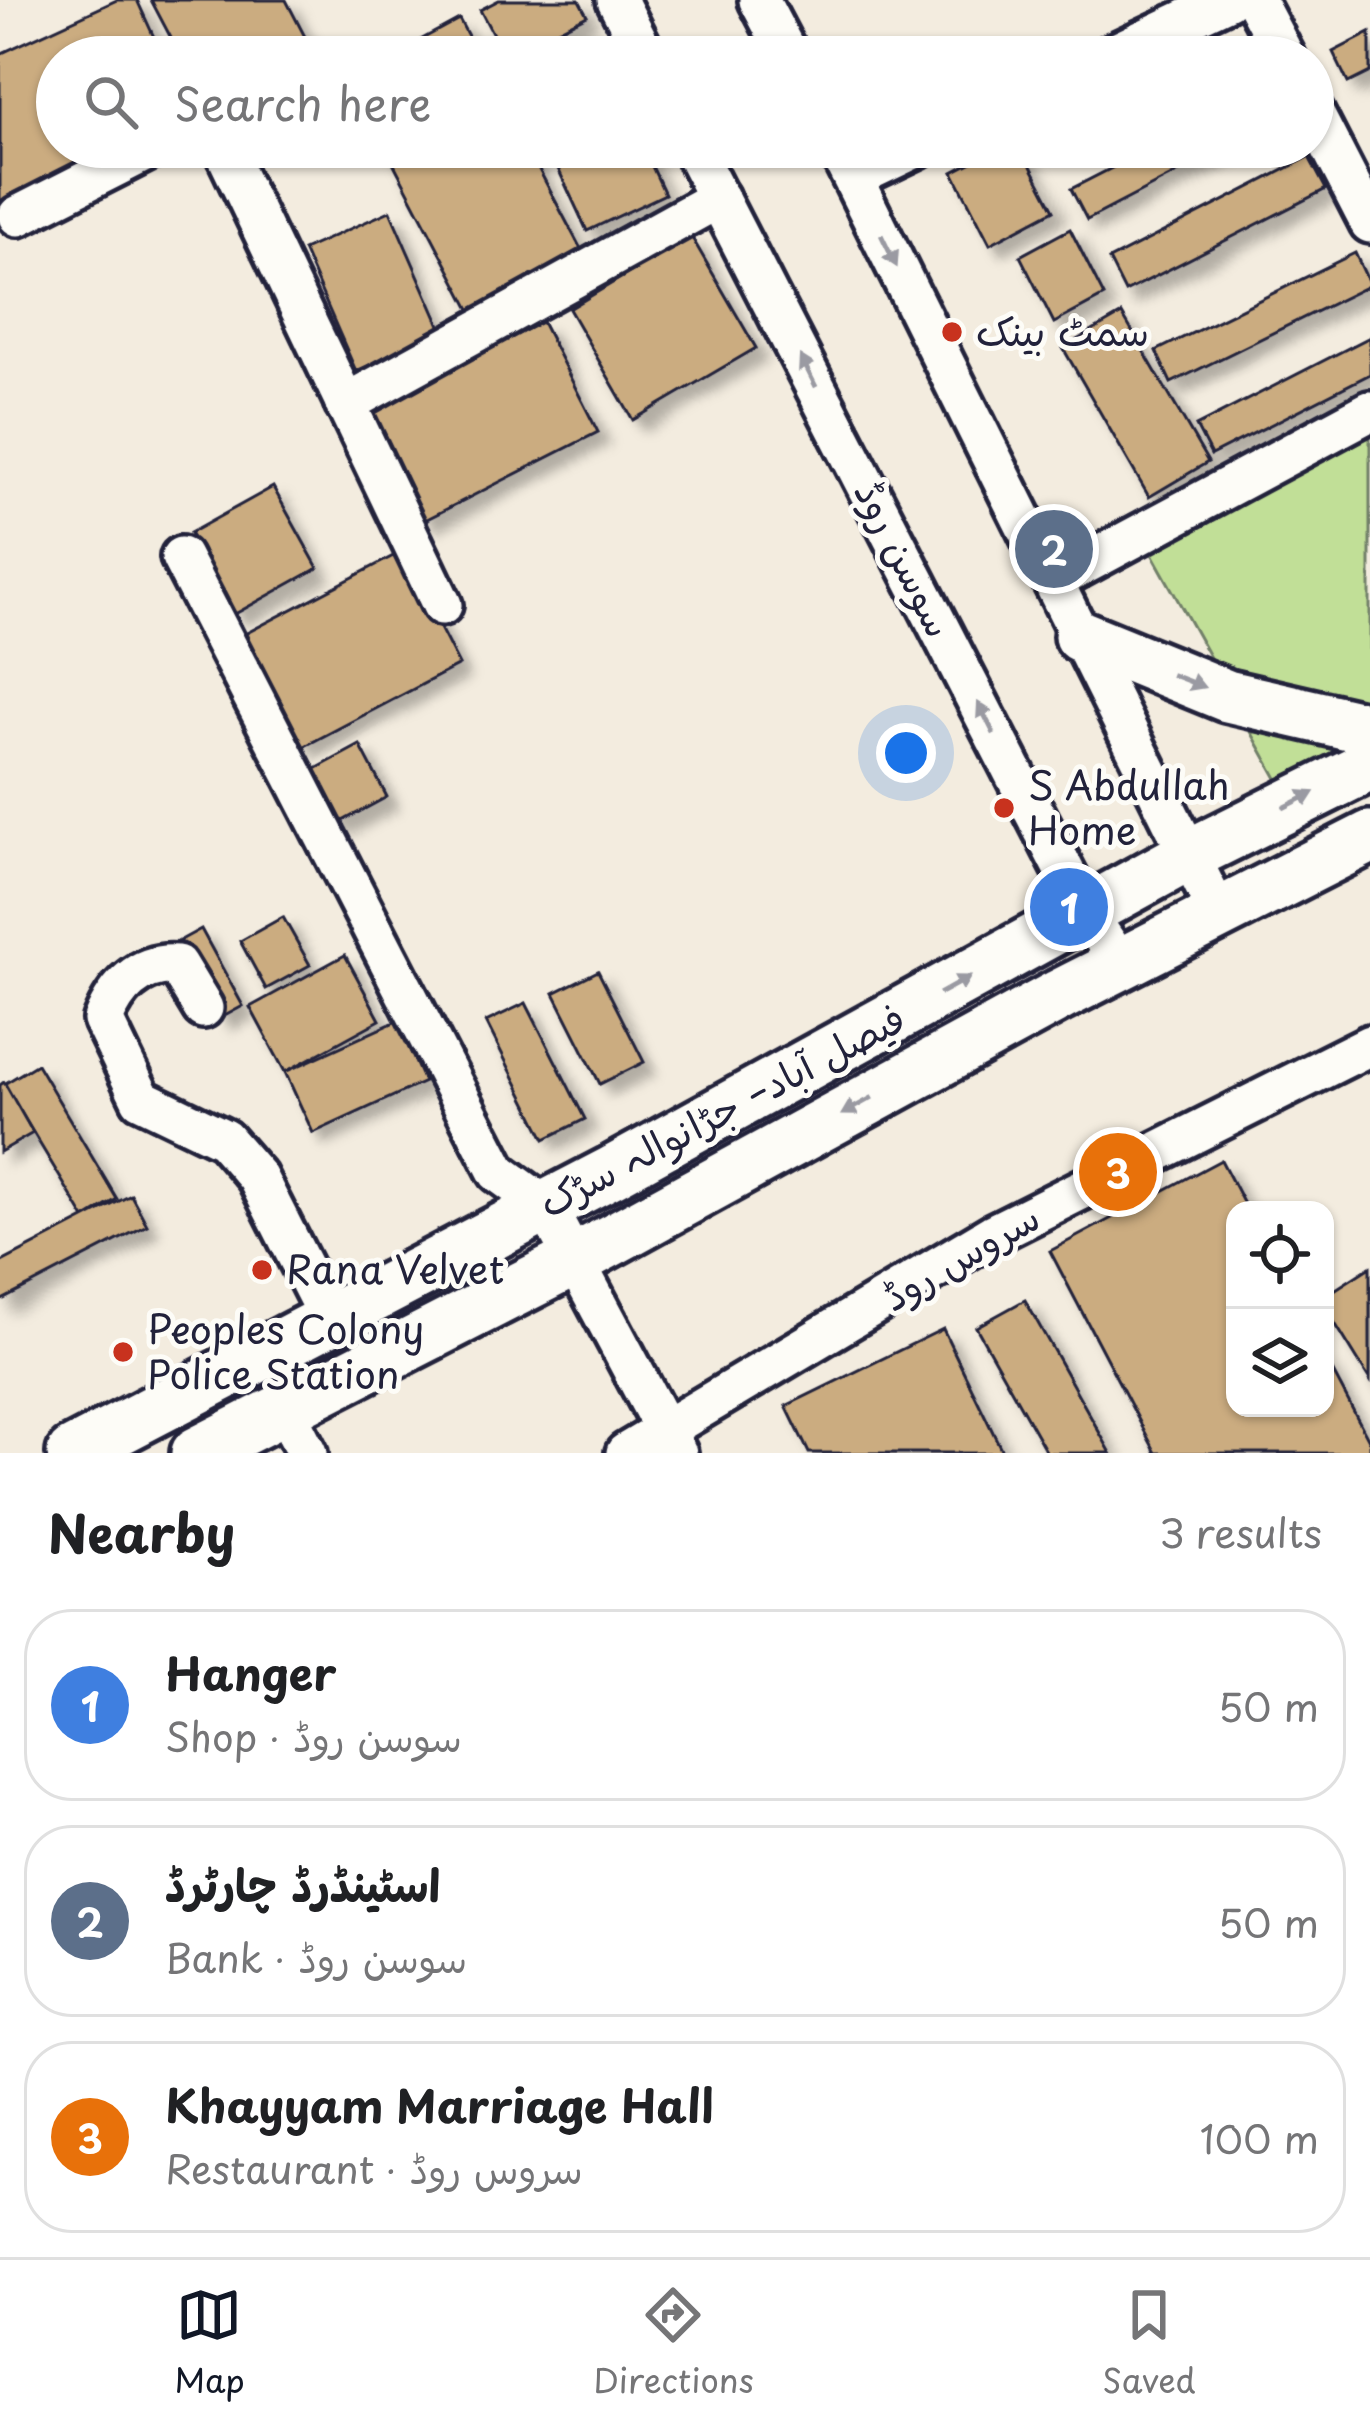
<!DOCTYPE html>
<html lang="en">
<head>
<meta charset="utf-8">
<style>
  :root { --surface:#fff; --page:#f6f6f6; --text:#202124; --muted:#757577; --line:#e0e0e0; --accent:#111827 }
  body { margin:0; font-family:"Playpen Sans","Playpen Sans Arabic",sans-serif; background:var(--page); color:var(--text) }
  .controls { position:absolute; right:36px; bottom:36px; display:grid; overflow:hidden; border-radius:24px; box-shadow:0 3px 9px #0004 }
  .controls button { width:108px; height:108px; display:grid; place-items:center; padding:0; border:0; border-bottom:3px solid var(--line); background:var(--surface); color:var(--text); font:60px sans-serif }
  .you { position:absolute; left:906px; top:753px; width:42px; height:42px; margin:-30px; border:9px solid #fff; border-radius:50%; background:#1a73e8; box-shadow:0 0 0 18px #1a73e833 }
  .badge { display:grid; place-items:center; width:78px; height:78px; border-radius:50%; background:var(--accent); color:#fff; font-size:39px; font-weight:700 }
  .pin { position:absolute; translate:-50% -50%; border:6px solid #fff; box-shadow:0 3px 12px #0006 }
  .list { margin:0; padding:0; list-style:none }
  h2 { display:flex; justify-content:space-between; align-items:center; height:156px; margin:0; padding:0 48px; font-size:51px }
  h2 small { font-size:39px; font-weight:400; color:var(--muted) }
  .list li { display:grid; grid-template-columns:78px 1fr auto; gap:36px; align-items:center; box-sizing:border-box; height:192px; margin:0 24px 24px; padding:0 24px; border:3px solid var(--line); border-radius:48px }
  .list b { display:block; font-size:45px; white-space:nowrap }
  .list p { margin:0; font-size:39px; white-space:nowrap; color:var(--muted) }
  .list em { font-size:39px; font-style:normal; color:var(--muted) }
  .icon { flex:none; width:66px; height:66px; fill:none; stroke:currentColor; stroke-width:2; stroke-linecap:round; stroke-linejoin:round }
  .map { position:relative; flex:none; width:1370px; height:1453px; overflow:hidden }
  .search { position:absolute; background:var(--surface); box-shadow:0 3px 9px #0004; left:36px; right:36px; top:36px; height:132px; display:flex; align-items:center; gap:30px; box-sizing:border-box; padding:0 42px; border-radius:66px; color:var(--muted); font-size:45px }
  .sheet { height:804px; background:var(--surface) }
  nav { display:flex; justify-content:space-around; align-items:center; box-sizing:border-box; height:168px; border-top:3px solid var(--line); background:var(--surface); font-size:33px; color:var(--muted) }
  nav a { display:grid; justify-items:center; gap:6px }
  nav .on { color:var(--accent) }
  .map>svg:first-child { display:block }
  .green { fill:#c1df97; stroke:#728069; stroke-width:3 }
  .building { fill:#cbac80; stroke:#22223b; stroke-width:3; filter:url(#shadow) }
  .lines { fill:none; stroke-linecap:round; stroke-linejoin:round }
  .minor-casing { stroke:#22223b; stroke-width:48 }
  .major-casing { stroke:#22223b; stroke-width:60 }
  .minor { stroke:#fdfcf7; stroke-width:39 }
  .major { stroke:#fdfcf7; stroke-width:51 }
  .oneway { fill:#9a9aa2 }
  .poi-dot { fill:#c8321e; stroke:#fdfcf7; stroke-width:4.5 }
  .labels { text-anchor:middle; stroke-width:10; stroke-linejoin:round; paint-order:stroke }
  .poi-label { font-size:39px; fill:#22223b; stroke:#fdfcf7; text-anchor:start }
  .street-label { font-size:39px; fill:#22223b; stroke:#fdfcf7 }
</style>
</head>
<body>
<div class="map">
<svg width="1370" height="1453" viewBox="0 0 1370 1453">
  <defs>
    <filter id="shadow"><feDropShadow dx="11" dy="11" stdDeviation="6" flood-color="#0004"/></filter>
  </defs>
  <rect width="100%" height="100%" fill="#f3ecdf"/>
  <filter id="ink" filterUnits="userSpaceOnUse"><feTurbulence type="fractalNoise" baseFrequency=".00833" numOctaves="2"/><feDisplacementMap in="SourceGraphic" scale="24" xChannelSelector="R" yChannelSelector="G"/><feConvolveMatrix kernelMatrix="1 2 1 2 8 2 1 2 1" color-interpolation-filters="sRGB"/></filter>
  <g filter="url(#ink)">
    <!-- green -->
    <polygon class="green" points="1370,422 1370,734 1278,780 1145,541"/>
    <!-- building -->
    <g class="building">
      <polygon points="117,0 137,0 163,57 57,57 57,147 118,147 0,201 0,54"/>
      <polygon points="151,0 286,0 315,56 181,57"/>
      <polygon points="499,0 579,0 587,15 505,57 480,10"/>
      <polygon points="459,19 479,57 389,57"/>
      <polygon points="1370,33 1370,72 1348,83 1333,52"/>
      <polygon points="385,147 527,147 583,253 472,313"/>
      <polygon points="548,147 643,147 665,194 587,231"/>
      <polygon points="1001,147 1021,147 1054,210 990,244 953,172"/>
      <polygon points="1153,147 1227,147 1087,220 1071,189"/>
      <polygon points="1309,157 1326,189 1125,292 1109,260"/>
      <polygon points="390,211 443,332 356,371 303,250"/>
      <polygon points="1070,229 1104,296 1054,323 1020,256"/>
      <polygon points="691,236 756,348 633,420 569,309"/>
      <polygon points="1355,253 1370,285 1171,383 1156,351"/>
      <polygon points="1122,314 1208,462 1149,497 1063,348"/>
      <polygon points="542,322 598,432 425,520 370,410"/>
      <polygon points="1370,337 1370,374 1211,455 1196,426"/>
      <polygon points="273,487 318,568 235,614 190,533"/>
      <polygon points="401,552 459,665 303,747 245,634"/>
      <polygon points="360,745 387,797 337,824 310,772"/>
      <polygon points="283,917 310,965 266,989 240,941"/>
      <polygon points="201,929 243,1006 221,1018 179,941"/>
      <polygon points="345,955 380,1020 285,1072 250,1007"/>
      <polygon points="598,971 644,1062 600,1084 554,993"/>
      <polygon points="526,1003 585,1119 545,1139 486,1022"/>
      <polygon points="397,1021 424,1082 313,1133 285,1072"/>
      <polygon points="37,1064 117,1199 85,1219 4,1084"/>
      <polygon points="4,1082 33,1133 0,1152 0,1085"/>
      <polygon points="1221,1160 1247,1210 1235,1210 1235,1408 1325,1408 1325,1357 1370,1442 1370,1453 1156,1453 1050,1251"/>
      <polygon points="131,1195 147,1225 0,1301 0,1263"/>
      <polygon points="1370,1267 1370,1380 1325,1307 1325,1296"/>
      <polygon points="1025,1300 1111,1453 1047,1453 976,1327"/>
      <polygon points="943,1329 1003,1453 809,1453 786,1406"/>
    </g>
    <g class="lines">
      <defs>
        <g id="minor">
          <polyline points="617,0 646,57"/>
          <polyline points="759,0 789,57"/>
          <polyline points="1255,0 1285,57"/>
          <polyline points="1107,57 1227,0"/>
          <polyline points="1313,112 1370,223"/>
          <polyline points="223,147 442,605"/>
          <polyline points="692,147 1086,913 1123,967"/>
          <polyline points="837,147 1220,917"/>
          <polyline points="853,178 918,147"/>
          <polyline points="18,216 154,147"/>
          <polyline points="345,404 719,198"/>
          <polyline points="181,557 498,1172 546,1207 677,1453"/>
          <polyline points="1053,581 1370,411"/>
          <path d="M203,1008L177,965C139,962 116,988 103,1020L141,1099L224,1139L257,1177L329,1319"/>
          <polyline points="285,1410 307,1453"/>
          <polyline points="626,1453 993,1234 1370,1045"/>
        </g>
        <g id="major">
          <polyline points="1080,636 1227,696 1370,729"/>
          <polyline points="73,1453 612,1172 1189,855 1370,765"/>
          <polyline points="197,1453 575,1260 1060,995 1370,837"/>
        </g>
      </defs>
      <!-- minor casing -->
      <use href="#minor" class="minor-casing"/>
      <!-- major casing -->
      <use href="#major" class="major-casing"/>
      <!-- minor -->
      <use href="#minor" class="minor"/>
      <!-- major -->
      <use href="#major" class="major"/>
    </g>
    <!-- one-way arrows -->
    <defs><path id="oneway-solid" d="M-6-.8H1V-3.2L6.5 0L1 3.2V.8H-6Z" transform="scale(3)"/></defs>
    <g class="oneway">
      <use href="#oneway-solid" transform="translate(889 251) rotate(64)"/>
      <use href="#oneway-solid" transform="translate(808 371) rotate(-117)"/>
      <use href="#oneway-solid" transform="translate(1188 681) rotate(21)"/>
      <use href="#oneway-solid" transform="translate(986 718) rotate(-117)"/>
      <use href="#oneway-solid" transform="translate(1299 800) rotate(-27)"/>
      <use href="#oneway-solid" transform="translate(955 985) rotate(-29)"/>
      <use href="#oneway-solid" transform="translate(857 1106) rotate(151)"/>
    </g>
  </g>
  <!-- markers -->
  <g class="poi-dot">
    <circle cx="952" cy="332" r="12"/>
    <circle cx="1004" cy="808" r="12"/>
    <circle cx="262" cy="1270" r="12"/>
    <circle cx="123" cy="1352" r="12"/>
  </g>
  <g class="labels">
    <!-- poi labels -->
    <g class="poi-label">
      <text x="976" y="346">سمٹ بینک</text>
      <text x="1028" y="800">S Abdullah<tspan x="1028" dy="45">Home</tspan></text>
      <text x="286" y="1284">Rana Velvet</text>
      <text x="147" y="1344">Peoples Colony<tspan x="147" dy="45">Police Station</tspan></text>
    </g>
    <!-- street labels -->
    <g class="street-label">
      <text transform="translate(904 559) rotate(63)" y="14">سوسن روڈ</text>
      <text transform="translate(722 1111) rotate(-28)" y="14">فیصل آباد– جڑانوالہ سڑک</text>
      <text transform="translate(961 1257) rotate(-30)" y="14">سروس روڈ</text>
    </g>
  </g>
</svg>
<div class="controls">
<button><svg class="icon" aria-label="locate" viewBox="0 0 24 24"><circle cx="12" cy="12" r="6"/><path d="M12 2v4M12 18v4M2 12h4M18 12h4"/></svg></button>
<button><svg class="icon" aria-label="layers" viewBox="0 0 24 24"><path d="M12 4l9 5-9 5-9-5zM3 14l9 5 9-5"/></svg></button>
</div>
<div class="you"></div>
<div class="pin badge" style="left:1069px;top:907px;background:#3f7fe0">1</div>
<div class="pin badge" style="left:1054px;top:549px;background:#5c6f8a">2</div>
<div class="pin badge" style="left:1118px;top:1172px;background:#e8710a">3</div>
<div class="search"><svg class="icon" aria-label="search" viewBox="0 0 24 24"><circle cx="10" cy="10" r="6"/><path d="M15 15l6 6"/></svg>Search here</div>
</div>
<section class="sheet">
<h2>Nearby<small>3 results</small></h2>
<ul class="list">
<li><span class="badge" style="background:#3f7fe0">1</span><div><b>Hanger</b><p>Shop · سوسن روڈ</p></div><em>50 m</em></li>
<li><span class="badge" style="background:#5c6f8a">2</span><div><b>اسٹینڈرڈ چارٹرڈ</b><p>Bank · سوسن روڈ</p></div><em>50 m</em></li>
<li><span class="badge" style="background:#e8710a">3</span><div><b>Khayyam Marriage Hall</b><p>Restaurant · سروس روڈ</p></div><em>100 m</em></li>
</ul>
</section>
<nav>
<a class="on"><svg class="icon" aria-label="map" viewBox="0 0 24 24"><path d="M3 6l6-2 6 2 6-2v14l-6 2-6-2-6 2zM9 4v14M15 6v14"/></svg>Map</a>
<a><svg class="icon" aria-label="directions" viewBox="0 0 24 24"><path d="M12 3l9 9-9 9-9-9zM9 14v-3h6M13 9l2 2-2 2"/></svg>Directions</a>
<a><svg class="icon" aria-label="saved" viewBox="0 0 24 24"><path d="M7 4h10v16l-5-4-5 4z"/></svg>Saved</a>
</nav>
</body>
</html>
